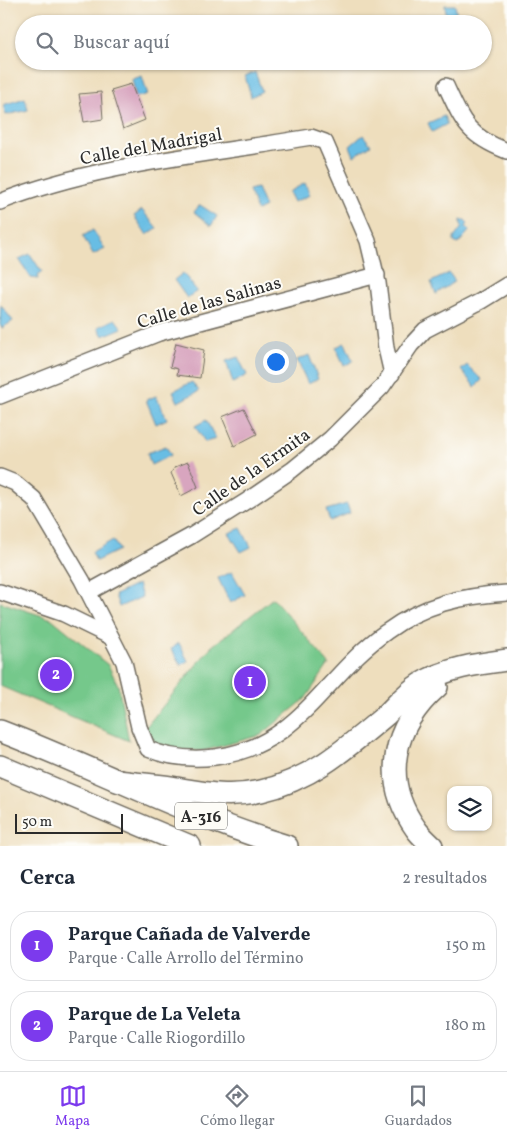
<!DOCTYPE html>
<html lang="es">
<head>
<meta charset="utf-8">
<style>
  :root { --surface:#fff; --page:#f2f2f3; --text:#1f2937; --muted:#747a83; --line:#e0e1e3; --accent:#7c3aed }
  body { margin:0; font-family:Vollkorn,serif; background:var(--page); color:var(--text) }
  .controls { position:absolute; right:15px; bottom:15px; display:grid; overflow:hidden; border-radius:10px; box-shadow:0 1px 4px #0004 }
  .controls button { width:45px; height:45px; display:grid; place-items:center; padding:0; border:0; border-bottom:1px solid var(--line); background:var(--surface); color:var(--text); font:25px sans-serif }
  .scale { position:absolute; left:15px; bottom:12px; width:108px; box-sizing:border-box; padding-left:5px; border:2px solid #2b2b2b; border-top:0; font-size:14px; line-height:18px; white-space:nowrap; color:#2b2b2b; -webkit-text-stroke:4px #fdfcf7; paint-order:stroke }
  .you { position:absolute; left:275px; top:361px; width:18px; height:18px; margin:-12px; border:4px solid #fff; border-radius:50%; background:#1a73e8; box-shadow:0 0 0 8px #1a73e833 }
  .badge { display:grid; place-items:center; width:32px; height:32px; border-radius:50%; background:var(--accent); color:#fff; font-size:16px; font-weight:700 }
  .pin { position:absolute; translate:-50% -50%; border:2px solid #fff; box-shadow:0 1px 5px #0006 }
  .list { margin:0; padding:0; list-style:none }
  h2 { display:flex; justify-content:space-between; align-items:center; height:65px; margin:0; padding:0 20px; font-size:21px }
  h2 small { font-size:16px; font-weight:400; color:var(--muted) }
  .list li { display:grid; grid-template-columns:32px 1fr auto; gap:15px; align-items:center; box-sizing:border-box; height:70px; margin:0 10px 10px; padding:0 10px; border:1px solid var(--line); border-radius:20px }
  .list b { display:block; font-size:19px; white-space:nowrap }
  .list p { margin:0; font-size:16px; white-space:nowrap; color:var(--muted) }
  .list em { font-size:16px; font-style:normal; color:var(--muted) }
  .icon { flex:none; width:28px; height:28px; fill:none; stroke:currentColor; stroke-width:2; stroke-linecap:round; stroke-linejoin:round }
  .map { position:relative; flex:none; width:507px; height:846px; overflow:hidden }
  .search { position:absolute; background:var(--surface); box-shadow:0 1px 4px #0004; left:15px; right:15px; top:15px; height:55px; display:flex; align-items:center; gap:12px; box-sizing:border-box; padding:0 18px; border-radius:28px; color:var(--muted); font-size:19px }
  .sheet { height:225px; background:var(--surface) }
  nav { display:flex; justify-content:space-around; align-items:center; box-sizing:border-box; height:70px; border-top:1px solid var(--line); background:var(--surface); font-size:14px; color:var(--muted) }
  nav a { display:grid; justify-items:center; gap:2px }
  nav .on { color:var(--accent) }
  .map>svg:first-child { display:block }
  .green { fill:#75c88b; stroke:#507a5b }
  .water { fill:#67bde4; stroke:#497488 }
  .building { fill:#d8a5bf }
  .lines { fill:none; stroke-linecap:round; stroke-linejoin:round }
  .minor-casing { stroke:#6f6a5e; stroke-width:18 }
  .highway-casing { stroke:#6f6a5e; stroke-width:24 }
  .minor { stroke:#fff; stroke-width:15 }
  .highway { stroke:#fff; stroke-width:21 }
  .labels { text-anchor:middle; stroke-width:4; stroke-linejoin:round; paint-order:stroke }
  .shield { fill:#fdfcf7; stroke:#6a6a68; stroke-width:1 }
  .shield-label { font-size:16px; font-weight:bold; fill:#2b2b2b }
  .street-label { font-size:18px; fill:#2b2b2b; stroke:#fdfcf7 }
</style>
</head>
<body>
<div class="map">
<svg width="507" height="846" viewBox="0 0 507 846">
  <rect width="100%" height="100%" fill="#fdfcf7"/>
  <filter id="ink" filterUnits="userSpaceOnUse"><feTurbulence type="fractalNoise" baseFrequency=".02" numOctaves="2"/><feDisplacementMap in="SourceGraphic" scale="10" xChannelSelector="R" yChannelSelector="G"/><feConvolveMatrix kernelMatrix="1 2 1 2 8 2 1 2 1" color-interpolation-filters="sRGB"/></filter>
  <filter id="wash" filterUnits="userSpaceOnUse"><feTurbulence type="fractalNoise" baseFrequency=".0096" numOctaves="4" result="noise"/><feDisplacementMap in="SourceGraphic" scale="20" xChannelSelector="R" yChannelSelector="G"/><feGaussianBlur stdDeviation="1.12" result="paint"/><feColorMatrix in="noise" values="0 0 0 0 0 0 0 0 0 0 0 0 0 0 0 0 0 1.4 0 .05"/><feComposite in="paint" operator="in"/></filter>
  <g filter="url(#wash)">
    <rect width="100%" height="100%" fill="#eedebd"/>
    <!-- green -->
    <g class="green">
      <polygon points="273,598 329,664 305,699 261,735 203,751 165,749 152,741 145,728 211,647"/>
      <polygon points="0,602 52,619 108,665 118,685 129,741 0,686"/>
    </g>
    <!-- water -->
    <g class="water">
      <polygon points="445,5 455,5 458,24 447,24"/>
      <polygon points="255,72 262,91 251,97 245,76"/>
      <polygon points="142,76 148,95 136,97 132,79"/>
      <polygon points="25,98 28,110 6,115 3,105"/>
      <polygon points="444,116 447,124 432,132 428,123"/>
      <polygon points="363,135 371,145 354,156 350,146"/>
      <polygon points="305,183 310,195 294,202 289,192"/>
      <polygon points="257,188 265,207 257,211 249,190"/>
      <polygon points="200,205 217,216 211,226 194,212"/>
      <polygon points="142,210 157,228 147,235 134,216"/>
      <polygon points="461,220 465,220 468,223 466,227 470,230 458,244 454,242 454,238 462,227 461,224"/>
      <polygon points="93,230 105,249 93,255 83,236"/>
      <polygon points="30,254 42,272 39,274 38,279 31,278 19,259"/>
      <polygon points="183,273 197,291 187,298 174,280"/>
      <polygon points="449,273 455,281 436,294 431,282"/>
      <polygon points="1,305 13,321 2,328 0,325"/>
      <polygon points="115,319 122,328 103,336 98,327"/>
      <polygon points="345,343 353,361 344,366 336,347"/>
      <polygon points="309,355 318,379 308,384 297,360"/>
      <polygon points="238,357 247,375 233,383 226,361"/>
      <polygon points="467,365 482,380 475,387 461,370"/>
      <polygon points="192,382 199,391 178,402 173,391"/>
      <polygon points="156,396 167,419 156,424 146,400"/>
      <polygon points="206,420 216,439 205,442 195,426"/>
      <polygon points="166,446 171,455 151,465 147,453"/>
      <polygon points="347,504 350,513 330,521 326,510"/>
      <polygon points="241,528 251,547 241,552 229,533"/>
      <polygon points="113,540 119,550 96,561 92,552"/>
      <polygon points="232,572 245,595 230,603 218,578"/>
      <polygon points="138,584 142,597 119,607 115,595"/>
      <polygon points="179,643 188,661 181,665 171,649"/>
    </g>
    <g id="blocks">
      <!-- building -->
      <g class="building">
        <polygon points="131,84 145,120 123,129 111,90"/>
        <polygon points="101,92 103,119 84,122 79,94"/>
        <polygon points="176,343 204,350 200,378 177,375 178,369 170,367"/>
        <polygon points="244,408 257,434 234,446 222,417"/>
        <polygon points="188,462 198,487 181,496 171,473 175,467"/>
      </g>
    </g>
  </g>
  <g filter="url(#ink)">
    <use href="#blocks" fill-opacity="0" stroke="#6f6a5e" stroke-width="1"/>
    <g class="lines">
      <defs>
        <g id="minor">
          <path d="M446,86C463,123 468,136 507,151"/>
          <path d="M0,202C99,163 207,155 311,137L325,142L368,241L378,283L386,348L392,374"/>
          <polyline points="0,396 159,333 377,275"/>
          <path d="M0,477L15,483L34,499L82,580L124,662L139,727L148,749C170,758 191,760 215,757C299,747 324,675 386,632C424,604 461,596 507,593"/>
          <polyline points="0,592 64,614 111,637"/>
          <polyline points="89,592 191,536 248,500 292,470 330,439 382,387 411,345 425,330 481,301 507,285"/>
        </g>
        <g id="highway">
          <path d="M0,731C96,768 187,816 287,846"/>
          <polyline points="0,766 190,846"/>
          <path d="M117,781C133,783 148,784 163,786C198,791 224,799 261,791C311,780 348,747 386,715C396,705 407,692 420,684C446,668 477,664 507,660"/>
          <path d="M432,846C427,841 420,835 416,829C380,779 393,726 437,687"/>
        </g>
      </defs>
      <!-- minor casing -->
      <use href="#minor" class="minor-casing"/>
      <!-- highway casing -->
      <use href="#highway" class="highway-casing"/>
      <!-- minor -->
      <use href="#minor" class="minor"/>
      <!-- highway -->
      <use href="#highway" class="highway"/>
    </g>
  </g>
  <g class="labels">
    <!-- shield labels -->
    <rect class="shield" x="175" y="802.5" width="52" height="27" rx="4"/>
    <g class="shield-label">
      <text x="201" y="822">A-316</text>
    </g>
    <!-- street labels -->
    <g class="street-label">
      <text transform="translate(151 146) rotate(-10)" y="6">Calle del Madrigal</text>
      <text transform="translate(209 302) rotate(-16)" y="6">Calle de las Salinas</text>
      <text transform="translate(251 472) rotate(-35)" y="6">Calle de la Ermita</text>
    </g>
  </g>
</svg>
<div class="controls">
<button><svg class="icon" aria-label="layers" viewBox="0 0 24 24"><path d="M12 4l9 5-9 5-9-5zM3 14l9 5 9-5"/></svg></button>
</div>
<div class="scale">50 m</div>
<div class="you"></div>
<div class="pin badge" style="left:250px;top:682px">1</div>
<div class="pin badge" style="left:56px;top:675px">2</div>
<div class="search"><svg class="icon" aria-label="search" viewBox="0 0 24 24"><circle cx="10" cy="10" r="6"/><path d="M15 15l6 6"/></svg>Buscar aquí</div>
</div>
<section class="sheet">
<h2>Cerca<small>2 resultados</small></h2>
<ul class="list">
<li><span class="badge">1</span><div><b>Parque Cañada de Valverde</b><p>Parque · Calle Arrollo del Término</p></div><em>150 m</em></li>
<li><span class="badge">2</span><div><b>Parque de La Veleta</b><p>Parque · Calle Riogordillo</p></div><em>180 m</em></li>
</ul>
</section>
<nav>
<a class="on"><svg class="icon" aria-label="map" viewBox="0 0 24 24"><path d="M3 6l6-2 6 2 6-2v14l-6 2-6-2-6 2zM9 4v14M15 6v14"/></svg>Mapa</a>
<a><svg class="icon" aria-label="directions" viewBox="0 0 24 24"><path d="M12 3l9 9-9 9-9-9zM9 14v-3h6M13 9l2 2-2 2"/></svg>Cómo llegar</a>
<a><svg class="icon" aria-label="saved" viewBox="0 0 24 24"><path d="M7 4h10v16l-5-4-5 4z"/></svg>Guardados</a>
</nav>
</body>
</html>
